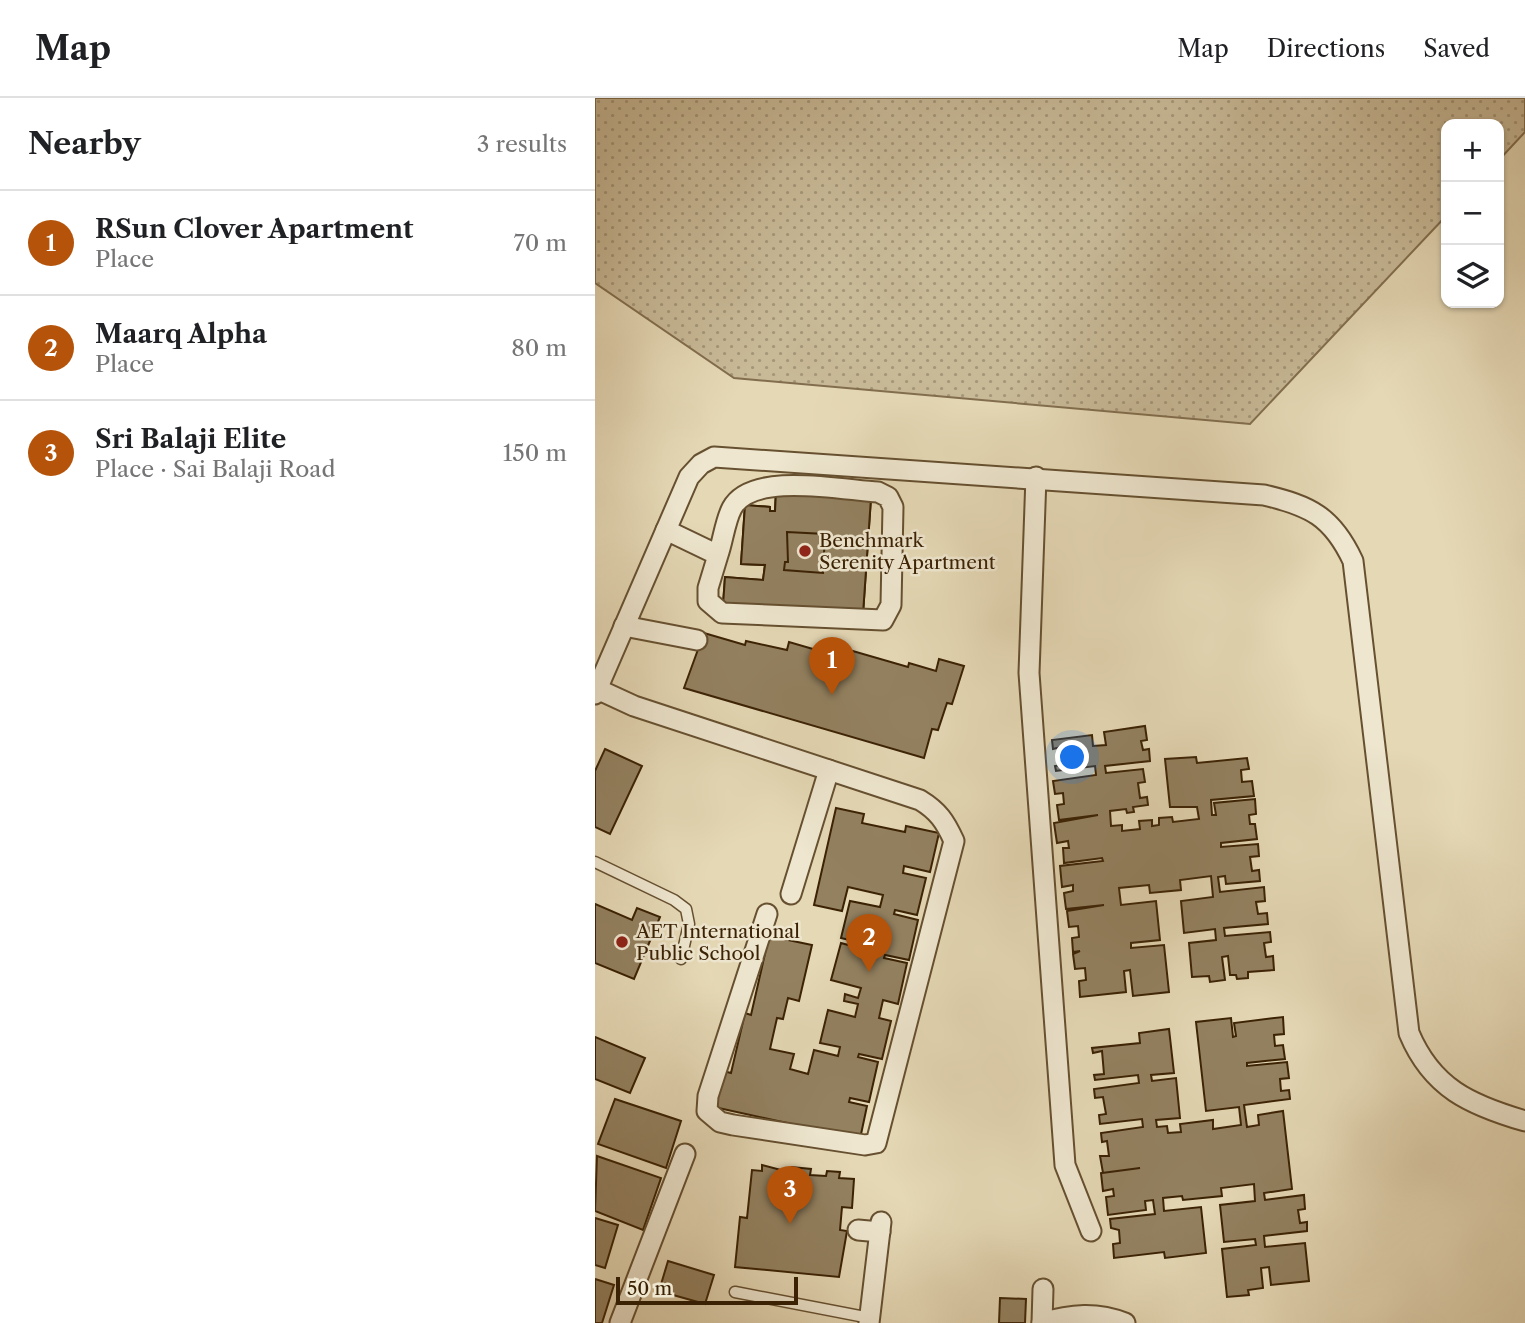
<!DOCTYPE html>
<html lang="en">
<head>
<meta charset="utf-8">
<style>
  :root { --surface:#fff; --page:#f2f2f2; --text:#202124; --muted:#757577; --line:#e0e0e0; --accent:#b45309 }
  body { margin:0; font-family:"Libre Caslon Text",serif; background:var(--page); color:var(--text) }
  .controls { position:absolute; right:21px; top:21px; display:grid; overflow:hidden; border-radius:14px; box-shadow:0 2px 5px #0004 }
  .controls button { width:63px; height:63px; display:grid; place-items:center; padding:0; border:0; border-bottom:2px solid var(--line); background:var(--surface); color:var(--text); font:35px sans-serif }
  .scale { position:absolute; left:21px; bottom:18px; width:182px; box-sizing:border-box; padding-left:7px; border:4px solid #3b2204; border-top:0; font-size:19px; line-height:24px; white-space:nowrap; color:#3b2204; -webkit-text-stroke:5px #eee6cf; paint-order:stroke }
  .you { position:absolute; left:478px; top:660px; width:24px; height:24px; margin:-18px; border:5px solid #fff; border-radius:50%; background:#1a73e8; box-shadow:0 0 0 10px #1a73e833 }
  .badge { display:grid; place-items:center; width:46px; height:46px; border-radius:50%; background:var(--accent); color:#fff; font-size:23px; font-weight:700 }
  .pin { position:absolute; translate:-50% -58px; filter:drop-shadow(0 2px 4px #0008) }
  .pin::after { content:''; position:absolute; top:37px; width:24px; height:21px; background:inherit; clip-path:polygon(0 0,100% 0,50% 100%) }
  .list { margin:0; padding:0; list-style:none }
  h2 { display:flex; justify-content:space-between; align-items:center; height:91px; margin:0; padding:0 28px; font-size:30px }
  h2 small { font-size:23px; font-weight:400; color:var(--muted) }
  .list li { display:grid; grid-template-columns:46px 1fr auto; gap:21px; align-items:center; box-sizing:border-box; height:105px; padding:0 28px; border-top:2px solid var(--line) }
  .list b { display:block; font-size:26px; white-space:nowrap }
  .list p { margin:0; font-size:23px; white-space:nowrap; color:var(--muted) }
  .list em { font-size:23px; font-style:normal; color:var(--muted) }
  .icon { flex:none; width:38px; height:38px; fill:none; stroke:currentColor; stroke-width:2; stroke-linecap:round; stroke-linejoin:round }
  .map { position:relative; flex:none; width:930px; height:1225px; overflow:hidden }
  header { display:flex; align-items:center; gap:42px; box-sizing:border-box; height:98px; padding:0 35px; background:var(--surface); border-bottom:2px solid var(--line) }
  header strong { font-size:33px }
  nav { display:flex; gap:38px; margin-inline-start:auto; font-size:24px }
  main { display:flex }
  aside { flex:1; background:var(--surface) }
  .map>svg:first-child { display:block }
  .grass { fill:url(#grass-dots); stroke:#826e4e; stroke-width:2 }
  .building { fill:#938160; stroke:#3b2204; stroke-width:2; fill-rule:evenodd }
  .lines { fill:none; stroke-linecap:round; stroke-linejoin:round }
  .service-casing { stroke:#665030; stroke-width:13 }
  .minor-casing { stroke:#665030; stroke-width:23 }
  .service { stroke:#eee6cf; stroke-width:10 }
  .minor { stroke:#eee6cf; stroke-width:19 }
  .poi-dot { fill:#8f2418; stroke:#eee6cf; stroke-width:2.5 }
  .labels { text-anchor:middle; stroke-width:5; stroke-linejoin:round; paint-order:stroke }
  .poi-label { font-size:19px; fill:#3b2204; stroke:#eee6cf; text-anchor:start }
</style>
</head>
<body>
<header>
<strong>Map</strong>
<nav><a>Map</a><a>Directions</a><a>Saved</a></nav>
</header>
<main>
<aside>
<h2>Nearby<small>3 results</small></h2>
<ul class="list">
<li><span class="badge">1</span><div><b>RSun Clover Apartment</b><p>Place</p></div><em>70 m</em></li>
<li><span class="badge">2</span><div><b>Maarq Alpha</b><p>Place</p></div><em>80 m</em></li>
<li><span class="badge">3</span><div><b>Sri Balaji Elite</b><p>Place · Sai Balaji Road</p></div><em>150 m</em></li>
</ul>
</aside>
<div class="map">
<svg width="930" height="1225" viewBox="0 0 930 1225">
  <defs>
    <pattern id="grass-dots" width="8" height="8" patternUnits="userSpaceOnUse" patternTransform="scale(1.75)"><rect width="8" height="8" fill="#c8b997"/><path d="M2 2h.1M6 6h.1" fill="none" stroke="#a49679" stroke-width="1.8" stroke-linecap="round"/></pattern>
  </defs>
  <rect width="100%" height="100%" fill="#e5d8b5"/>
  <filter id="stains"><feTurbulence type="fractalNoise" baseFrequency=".00286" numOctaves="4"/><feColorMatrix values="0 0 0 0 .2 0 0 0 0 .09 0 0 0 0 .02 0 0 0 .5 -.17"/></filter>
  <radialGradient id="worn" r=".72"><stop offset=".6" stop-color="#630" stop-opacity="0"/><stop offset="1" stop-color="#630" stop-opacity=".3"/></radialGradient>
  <!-- grass -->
  <polygon class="grass" points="0,0 930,0 930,34 904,62 904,26 851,26 851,118 655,326 139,280 0,185"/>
  <!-- building -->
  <g class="building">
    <path d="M181,393L276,400L268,516L128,507L130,479L168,482L170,467L146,466L150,407L175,409V413H180ZM192,434L230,436L228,475L189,472L190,464H193Z"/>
    <polygon points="181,393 276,400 268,516 128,507 130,479 168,482 170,467 146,466 150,407 175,409 175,413 180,413"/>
    <polygon points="192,434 230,436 228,475 189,472 190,464 193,464"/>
    <polygon points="109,535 150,547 151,543 192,552 194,544 242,558 244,549 313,569 314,565 341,573 344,561 369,568 357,606 352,605 343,632 337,631 329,660 89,590"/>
    <polygon points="550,628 552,642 546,643 548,652 554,651 555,663 510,668 511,675 548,671 550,684 543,685 545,700 552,699 553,707 538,709 539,714 532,715 531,711 515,713 516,728 527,727 527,733 545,731 544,723 557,722 557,728 564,727 564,720 577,719 578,724 604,721 602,709 575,709 570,661 601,659 602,665 652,660 654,671 646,672 647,684 657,683 659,698 616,702 617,717 621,717 619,705 660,701 661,716 654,717 655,726 660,726 662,741 626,745 626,749 663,746 664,758 655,759 657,773 664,772 665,783 631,786 630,778 623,779 625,794 669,789 670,803 661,804 663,816 672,815 673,826 629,830 630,838 675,834 676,844 669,845 671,859 678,858 679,872 653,874 653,880 642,881 641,877 635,877 633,858 627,859 630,882 615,884 614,878 597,879 594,845 621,842 620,831 589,835 586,803 618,799 616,778 585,782 586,792 555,795 554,787 524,790 526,807 561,803 565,842 536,845 536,850 569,847 574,894 538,898 535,872 529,873 531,894 485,899 484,883 491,882 490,870 480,871 478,856 485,853 478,854 477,840 484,839 483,828 474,829 472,813 509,807 471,811 469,795 478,793 478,787 467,789 465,768 508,763 507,760 469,765 468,750 474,750 473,743 462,745 459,725 503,717 464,722 462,707 469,706 468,695 460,696 458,683 501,677 500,668 461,673 460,668 468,667 466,649 458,651 457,642 497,637 498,648 511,647 509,634"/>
    <polygon points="10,651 47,668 15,736 0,729 0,673"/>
    <polygon points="241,710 269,716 267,725 310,734 311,728 344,735 335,774 309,768 308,775 331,780 322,817 300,812 299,816 323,822 314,862 290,857 289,860 312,865 303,906 288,902 284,920 296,923 287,961 264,956 263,959 283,964 274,1004 255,1000 254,1004 272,1008 265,1041 119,1009 128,973 136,975 150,915 156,917 174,838 217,847 204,903 193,900 188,921 182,920 175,951 199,956 195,971 213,976 219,952 243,958 245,949 225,945 233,912 260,919 263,906 249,903 250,896 263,900 266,890 236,882 246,845 268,851 267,845 246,840 255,803 285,809 288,797 253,789 247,813 219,807"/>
    <polygon points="0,806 37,822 42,810 65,819 39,881 0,865"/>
    <polygon points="688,919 689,936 679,937 680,948 688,947 690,961 652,965 652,968 692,964 694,980 685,981 686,993 694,992 695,1001 649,1007 652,1029 664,1027 663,1017 688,1013 697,1091 669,1095 670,1102 709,1097 710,1111 703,1112 705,1125 712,1124 712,1133 669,1138 670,1149 710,1145 714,1183 676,1187 674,1169 666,1170 668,1190 653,1192 654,1197 632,1199 627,1151 661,1147 660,1141 629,1144 625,1107 660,1103 659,1086 626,1090 627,1098 588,1102 587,1098 568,1100 569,1113 606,1109 611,1155 570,1160 569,1154 519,1160 518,1146 525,1145 524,1132 516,1130 515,1121 560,1116 558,1102 550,1103 551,1112 513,1117 511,1099 519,1098 518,1091 508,1093 506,1075 545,1070 508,1075 505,1058 514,1058 512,1043 507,1044 506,1035 548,1029 547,1021 505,1026 504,1017 511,1016 508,999 500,1000 499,991 544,985 543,977 500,982 499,977 509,976 507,953 498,955 497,950 545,945 544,935 574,931 579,975 556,977 557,983 581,980 585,1020 561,1022 562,1029 572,1028 573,1035 586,1034 585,1026 618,1022 618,1031 646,1027 644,1009 611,1013 601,924 636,920 638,939 641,938 639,925"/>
    <polygon points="0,939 50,960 35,995 0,981"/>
    <polygon points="20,1001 86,1023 71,1070 3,1046"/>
    <polygon points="2,1058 66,1080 48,1132 0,1113"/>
    <polygon points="167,1067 197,1075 197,1069 216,1071 215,1077 231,1078 232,1073 245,1074 244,1080 259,1081 257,1110 247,1109 245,1132 252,1133 244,1179 140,1169 145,1119 152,1120 157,1072 167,1073"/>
    <polygon points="0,1120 23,1127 10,1170 0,1167"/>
    <polygon points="73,1163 119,1177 110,1206 64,1193"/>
    <polygon points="0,1181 19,1187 7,1225 0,1225"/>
    <polygon points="405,1200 431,1201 430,1225 404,1225"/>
  </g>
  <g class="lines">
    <defs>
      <g id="service">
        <polyline points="0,764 79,802 91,811 94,826 86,861"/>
        <polyline points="140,1194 275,1220"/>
      </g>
      <g id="minor">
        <polyline points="441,379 434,575 470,1067 496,1133"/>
        <path d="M71,432L123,457C128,443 130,423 137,410C157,373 247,392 283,394L293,399L298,409L296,507L288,522L127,515L113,503V490L123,457"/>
        <polyline points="29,528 102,542"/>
        <path d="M2,591L39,608L325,702C343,713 350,723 359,743L281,1045L270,1047L138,1027L125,1024L112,1013L113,998L172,816"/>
        <path d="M0,596L94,379L106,366L119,359L669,397C715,408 737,418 758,463L814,935C837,990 875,1007 930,1023"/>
        <polyline points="196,796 234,672"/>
        <polyline points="263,1132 285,1134"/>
        <polyline points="25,1225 90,1056"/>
        <polyline points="274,1225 286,1124"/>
        <path d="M447,1225C476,1216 502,1214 530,1225"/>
        <polyline points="447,1225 448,1191"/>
      </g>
    </defs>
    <!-- service casing -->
    <use href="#service" class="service-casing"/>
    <!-- minor casing -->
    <use href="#minor" class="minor-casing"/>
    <!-- service -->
    <use href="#service" class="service"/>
    <!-- minor -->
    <use href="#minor" class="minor"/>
  </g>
  <!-- markers -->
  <g class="poi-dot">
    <circle cx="210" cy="453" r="7"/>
    <circle cx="27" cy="844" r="7"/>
  </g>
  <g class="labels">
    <!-- poi labels -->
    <g class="poi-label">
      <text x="224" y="449">Benchmark<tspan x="224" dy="22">Serenity Apartment</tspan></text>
      <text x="41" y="840">AET International<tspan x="41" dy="22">Public School</tspan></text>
    </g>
  </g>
  <rect width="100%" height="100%" filter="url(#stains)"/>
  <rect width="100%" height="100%" fill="url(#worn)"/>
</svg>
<div class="controls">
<button>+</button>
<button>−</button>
<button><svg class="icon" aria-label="layers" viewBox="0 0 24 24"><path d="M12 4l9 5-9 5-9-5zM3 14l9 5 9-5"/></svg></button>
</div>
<div class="scale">50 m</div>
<div class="you"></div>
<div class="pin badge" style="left:237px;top:597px">1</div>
<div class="pin badge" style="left:274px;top:874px">2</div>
<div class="pin badge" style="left:195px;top:1126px">3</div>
</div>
</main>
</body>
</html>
